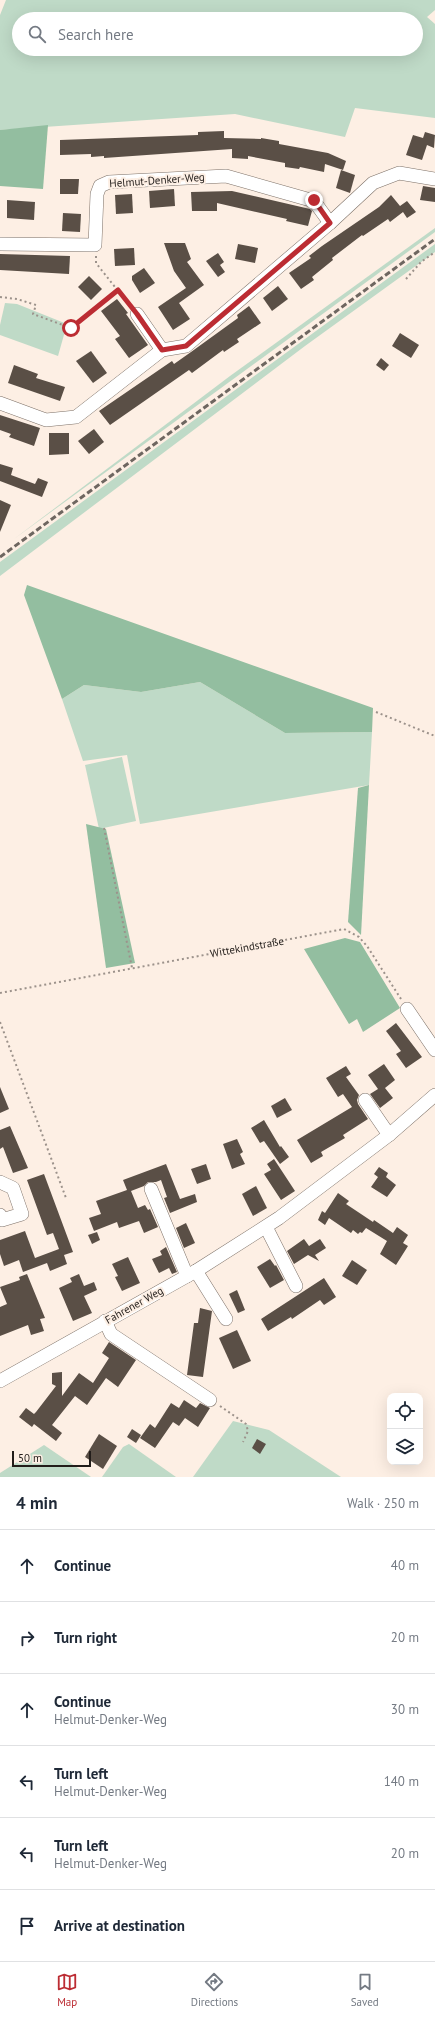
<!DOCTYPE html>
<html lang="en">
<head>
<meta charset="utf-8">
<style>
  :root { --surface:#fff; --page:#f2f2f3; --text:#1f2937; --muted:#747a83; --line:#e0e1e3; --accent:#bc2c33 }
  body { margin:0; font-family:"PT Sans",sans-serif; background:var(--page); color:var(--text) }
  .controls { position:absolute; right:12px; bottom:12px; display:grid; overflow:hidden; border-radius:8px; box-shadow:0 4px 16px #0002 }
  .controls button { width:36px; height:36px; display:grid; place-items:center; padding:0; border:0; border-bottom:1px solid var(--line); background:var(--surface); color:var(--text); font:20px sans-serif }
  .scale { position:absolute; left:12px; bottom:10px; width:79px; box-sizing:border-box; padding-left:4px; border:2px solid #221d1a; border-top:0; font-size:11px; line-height:14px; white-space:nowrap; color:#221d1a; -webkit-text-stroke:3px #fdefe4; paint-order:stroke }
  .stop { position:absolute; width:12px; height:12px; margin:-9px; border:3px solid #bc2c33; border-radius:50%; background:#fff }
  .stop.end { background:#bc2c33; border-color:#fff; box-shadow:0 1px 4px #0008 }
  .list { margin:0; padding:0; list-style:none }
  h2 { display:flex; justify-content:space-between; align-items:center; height:52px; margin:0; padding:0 16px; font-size:17px }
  h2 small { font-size:13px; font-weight:400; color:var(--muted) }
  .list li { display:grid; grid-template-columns:26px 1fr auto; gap:12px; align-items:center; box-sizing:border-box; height:72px; padding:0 16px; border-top:1px solid var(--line) }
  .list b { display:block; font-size:15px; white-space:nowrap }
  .list p { margin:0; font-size:13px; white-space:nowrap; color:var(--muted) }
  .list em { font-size:13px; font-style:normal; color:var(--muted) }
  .icon { flex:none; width:22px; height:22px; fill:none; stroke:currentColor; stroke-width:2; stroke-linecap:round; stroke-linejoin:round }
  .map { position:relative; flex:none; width:435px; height:1477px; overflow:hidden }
  .search { position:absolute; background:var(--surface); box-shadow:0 4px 16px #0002; left:12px; right:12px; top:12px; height:44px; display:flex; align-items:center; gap:10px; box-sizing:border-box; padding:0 14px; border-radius:22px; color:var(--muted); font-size:15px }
  .sheet { height:484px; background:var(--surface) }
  nav { display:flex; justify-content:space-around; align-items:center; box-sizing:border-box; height:56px; border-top:1px solid var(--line); background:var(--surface); font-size:11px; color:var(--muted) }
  nav a { display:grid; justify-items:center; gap:2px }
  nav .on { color:var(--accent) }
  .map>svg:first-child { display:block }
  .green { fill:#bfdac7; fill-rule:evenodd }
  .forest { fill:#93bea0 }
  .building { fill:#5a4f46 }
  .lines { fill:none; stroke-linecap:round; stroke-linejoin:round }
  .minor-casing { stroke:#7d7168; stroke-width:14 }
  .path { stroke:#9c928b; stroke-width:2; stroke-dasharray:2 3; stroke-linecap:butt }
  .minor { stroke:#fff; stroke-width:13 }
  .rail { stroke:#6e6660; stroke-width:3; stroke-dasharray:6 3; stroke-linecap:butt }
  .route { stroke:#bc2c33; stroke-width:5 }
  .labels { text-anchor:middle; stroke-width:4; stroke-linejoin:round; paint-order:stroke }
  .street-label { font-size:11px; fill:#221d1a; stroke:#fdefe4 }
</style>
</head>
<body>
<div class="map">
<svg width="435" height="1477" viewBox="0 0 435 1477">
  <rect width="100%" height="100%" fill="#fdefe4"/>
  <!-- green -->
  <g class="green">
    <path d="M6,0H435V10L427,17L435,24V118L355,108L345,137L235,114L0,130V15ZM19,19H416V49H19Z"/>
    <polygon points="435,228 435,232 14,539 230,376"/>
    <polygon points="435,244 435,252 305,346 0,576 0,562"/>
    <polygon points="5,303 17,304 67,324 58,356 0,335 0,325"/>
    <polygon points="200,682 285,733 372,732 369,785 140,824 127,755 83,761 62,699 84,685 141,692"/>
    <polygon points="122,757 136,821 99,829 85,765"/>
    <polygon points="233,1421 269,1430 341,1477 193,1477"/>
    <polygon points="129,1444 176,1477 102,1477 123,1447"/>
    <polygon points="44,1445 91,1477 0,1477 0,1473"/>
  </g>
  <!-- forest -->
  <g class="forest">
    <polygon points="48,125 43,189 0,186 0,130"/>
    <polygon points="27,585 373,708 372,732 285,733 200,682 141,692 84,685 62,699 24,595"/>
    <polygon points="369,785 361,935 348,922 358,788"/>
    <polygon points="86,824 106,829 135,963 106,968"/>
    <polygon points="345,938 360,942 400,1008 363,1032 357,1019 349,1024 304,949"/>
  </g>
  <!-- building -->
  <g class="building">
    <polygon points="224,131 224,138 261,139 261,138 279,141 279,144 328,153 346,161 343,170 325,164 324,172 300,167 299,169 285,167 285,163 248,156 248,159 232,158 232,149 104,158 104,156 91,157 91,154 60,155 60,140 198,135 198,132"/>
    <polygon points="425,132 435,135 434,148 427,145 422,160 406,155 413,135 423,138"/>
    <polygon points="341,170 355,175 350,193 336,188"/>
    <polygon points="60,179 79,179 78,194 60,194"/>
    <polygon points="423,186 435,188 435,202 420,200"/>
    <polygon points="174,189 175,206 150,208 149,191"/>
    <polygon points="232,191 310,209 312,211 308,226 286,221 287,219 217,203 217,211 192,211 191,192"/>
    <polygon points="132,194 133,213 116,214 115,195"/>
    <polygon points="391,195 400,206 407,201 416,212 407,218 403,212 390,222 388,219 363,236 362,235 332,258 333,260 312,277 314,280 301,289 289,273 311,258 309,256 322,246 379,207"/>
    <polygon points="7,200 35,202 34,220 7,218"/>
    <polygon points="63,213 81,214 80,232 62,231"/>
    <polygon points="164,243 185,243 191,259 187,262 204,285 179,303 190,319 173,330 158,307 186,288 174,271"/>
    <polygon points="238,244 258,248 255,263 235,259"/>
    <polygon points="134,248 135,265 115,266 114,249"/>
    <polygon points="218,253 224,262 220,265 225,272 218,277 206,261"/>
    <polygon points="0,254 70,256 69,274 0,270"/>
    <polygon points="144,268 155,283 140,293 132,280 132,276"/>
    <polygon points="89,276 102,289 91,300 78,287"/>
    <polygon points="278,286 288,299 272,311 263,298"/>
    <polygon points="117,299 128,313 126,314 148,345 129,358 115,339 120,336 101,311"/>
    <polygon points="249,306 261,323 237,339 239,342 224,352 223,350 192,373 189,370 110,425 99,411 172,361 174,364 191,352 238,318 237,315"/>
    <polygon points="400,333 419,345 411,358 392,346"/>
    <polygon points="91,351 107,373 93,383 76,361"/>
    <polygon points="381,358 389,365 384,371 376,365"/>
    <polygon points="14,365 38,374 36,378 65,387 60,401 8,383"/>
    <polygon points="0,415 40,428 34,446 9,437 11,434 0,430"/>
    <polygon points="94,429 104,442 89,454 78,441"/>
    <polygon points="49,433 69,433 69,454 49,455"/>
    <polygon points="0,464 13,468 11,475 35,484 38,478 48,482 42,497 0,481"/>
    <polygon points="0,500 11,505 0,532"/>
    <polygon points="396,1023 422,1057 406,1068 396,1054 401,1051 386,1031"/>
    <polygon points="384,1064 395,1080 385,1088 393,1098 380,1108 370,1094 378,1089 368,1075"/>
    <polygon points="346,1066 351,1074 346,1077 359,1095 357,1100 358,1104 368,1119 343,1135 345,1138 321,1152 323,1156 311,1163 297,1140 352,1107 343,1094 338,1097 326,1078"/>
    <polygon points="0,1087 9,1109 0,1113"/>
    <polygon points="285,1098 292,1110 277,1118 271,1106"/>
    <polygon points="264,1120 280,1147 281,1146 289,1157 280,1164 264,1141 260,1143 251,1128"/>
    <polygon points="10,1126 28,1168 13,1173 3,1147 0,1149 0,1130"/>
    <polygon points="237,1139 243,1152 240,1154 245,1164 232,1169 223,1144"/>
    <polygon points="274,1159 295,1191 281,1200 264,1174 271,1170 267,1164"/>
    <polygon points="166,1164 180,1199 195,1194 197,1202 170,1213 164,1198 167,1197 161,1180 156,1182 148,1182 144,1186 131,1191 138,1208 145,1205 148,1210 150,1209 158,1227 144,1233 139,1221 119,1228 117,1222 94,1231 89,1218 101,1214 96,1201 127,1190 123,1180"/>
    <polygon points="206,1164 211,1179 197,1184 191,1169"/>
    <polygon points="379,1167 388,1173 386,1177 396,1185 387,1197 371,1187 378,1177 374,1174"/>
    <polygon points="44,1174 73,1252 64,1255 67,1264 50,1271 47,1263 23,1272 19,1260 4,1266 0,1254 0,1240 25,1231 35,1258 59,1249 53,1233 47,1235 27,1180"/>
    <polygon points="256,1186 267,1208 253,1216 242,1194"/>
    <polygon points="338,1193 349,1201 346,1204 373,1222 374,1220 393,1233 397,1227 408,1235 403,1243 408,1246 396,1265 380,1254 387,1241 366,1228 362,1233 360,1232 358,1234 353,1230 351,1233 329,1218 325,1225 318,1220 322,1211 325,1213"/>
    <polygon points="186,1223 195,1243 184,1248 176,1228"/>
    <polygon points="97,1232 100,1240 92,1244 88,1235"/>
    <polygon points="304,1239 309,1246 320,1239 326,1248 315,1255 319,1261 308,1255 294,1264 287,1251"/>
    <polygon points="166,1247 177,1272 172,1274 169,1268 159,1273 152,1259 162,1255 160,1251"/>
    <polygon points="128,1257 140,1283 122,1291 115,1277 118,1276 112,1264"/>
    <polygon points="270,1259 275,1266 276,1265 284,1280 270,1288 257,1267"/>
    <polygon points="352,1260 367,1270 357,1285 342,1276"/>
    <polygon points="27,1274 45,1318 40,1319 44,1331 31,1335 28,1325 0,1336 0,1307 7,1304 0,1287 20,1280 19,1277"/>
    <polygon points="79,1274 84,1286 94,1282 97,1290 84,1296 92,1313 73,1321 59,1288 72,1282 70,1278"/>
    <polygon points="324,1278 336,1297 324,1305 320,1300 292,1319 291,1317 268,1331 261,1319"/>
    <polygon points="237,1290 245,1310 238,1313 229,1294"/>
    <polygon points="200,1308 212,1311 203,1377 187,1375 194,1323 198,1323"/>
    <polygon points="237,1330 251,1361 233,1369 219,1338"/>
    <polygon points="109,1342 136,1360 118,1387 106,1378 87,1405 75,1396 52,1425 62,1433 56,1441 34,1424 32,1427 19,1417 26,1408 34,1414 36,1412 56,1386 52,1384 52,1373 62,1372 62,1396 79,1373 93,1383 109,1358 102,1353"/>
    <polygon points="184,1400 196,1408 200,1403 210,1408 198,1427 185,1418 179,1426 173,1422 155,1448 140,1438 150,1424 155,1428 171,1403 179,1408"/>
    <polygon points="132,1429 141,1435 136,1443 127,1437"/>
    <polygon points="99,1434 117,1446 103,1469 85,1457"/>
    <polygon points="257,1439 266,1444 260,1454 252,1448"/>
  </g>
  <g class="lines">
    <defs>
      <g id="minor">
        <polyline points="0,244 95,245 97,194 100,186 109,182 226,176 314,201 330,223"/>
        <polyline points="137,314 162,350"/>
        <polyline points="0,403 46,420 76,417 162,350 186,346 330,223 373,183 399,173 435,179"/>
        <polyline points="407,1009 435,1050"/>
        <polyline points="365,1100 389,1135"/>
        <polyline points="0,1182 13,1188 22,1214 2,1220 0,1215"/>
        <polyline points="151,1189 187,1276"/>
        <polyline points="266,1227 296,1286"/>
        <polyline points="196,1271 226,1319"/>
        <polyline points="105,1321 111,1334 210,1400"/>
        <polyline points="0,1381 196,1271 279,1218 389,1135 435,1095"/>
      </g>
    </defs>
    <!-- minor casing -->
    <use href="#minor" class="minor-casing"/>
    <!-- path -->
    <g class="path">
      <polyline points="96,256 96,263 130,306"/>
      <polyline points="406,279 421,262 435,252"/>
      <polyline points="0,297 17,299 36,305 33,314 71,328 118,290"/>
      <polyline points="376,712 435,736"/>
      <polyline points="104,828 132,968"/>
      <polyline points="0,993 344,929 359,937 367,946 401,999"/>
      <polyline points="0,1022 66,1198"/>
      <polyline points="220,1406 246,1424 248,1431 243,1442"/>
    </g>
    <!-- minor -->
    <use href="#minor" class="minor"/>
    <!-- rail -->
    <polyline class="rail" points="0,557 435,239"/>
  </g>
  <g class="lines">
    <!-- route -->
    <polyline class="route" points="71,328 118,290 137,314 162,350 186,346 330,223 314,200"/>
  </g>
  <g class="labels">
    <!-- street labels -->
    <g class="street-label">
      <text transform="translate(157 180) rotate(-4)" y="4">Helmut-Denker-Weg</text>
      <text transform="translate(247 947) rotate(-10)" y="4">Wittekindstraße</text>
      <text transform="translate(134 1305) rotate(-29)" y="4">Fahrener Weg</text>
    </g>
  </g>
</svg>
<div class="controls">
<button><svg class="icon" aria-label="locate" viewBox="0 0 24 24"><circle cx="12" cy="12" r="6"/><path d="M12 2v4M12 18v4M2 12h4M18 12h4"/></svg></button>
<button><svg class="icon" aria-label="layers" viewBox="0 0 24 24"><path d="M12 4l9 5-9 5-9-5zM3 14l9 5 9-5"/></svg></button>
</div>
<div class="scale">50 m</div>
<div class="stop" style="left:71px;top:328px"></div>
<div class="stop end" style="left:314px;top:200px"></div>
<div class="search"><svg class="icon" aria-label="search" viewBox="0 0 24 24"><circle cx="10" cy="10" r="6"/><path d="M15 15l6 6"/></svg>Search here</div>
</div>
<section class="sheet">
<h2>4 min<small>Walk · 250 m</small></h2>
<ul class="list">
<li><svg class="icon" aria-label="ahead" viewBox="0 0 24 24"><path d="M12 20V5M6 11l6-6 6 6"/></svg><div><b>Continue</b></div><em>40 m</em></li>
<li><svg class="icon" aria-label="right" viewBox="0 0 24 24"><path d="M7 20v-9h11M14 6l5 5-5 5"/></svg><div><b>Turn right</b></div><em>20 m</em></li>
<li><svg class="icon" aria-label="ahead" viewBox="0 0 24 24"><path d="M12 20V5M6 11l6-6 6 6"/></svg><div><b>Continue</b><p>Helmut-Denker-Weg</p></div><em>30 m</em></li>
<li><svg class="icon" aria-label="left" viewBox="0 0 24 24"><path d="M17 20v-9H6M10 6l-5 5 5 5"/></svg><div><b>Turn left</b><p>Helmut-Denker-Weg</p></div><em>140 m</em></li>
<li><svg class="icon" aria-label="left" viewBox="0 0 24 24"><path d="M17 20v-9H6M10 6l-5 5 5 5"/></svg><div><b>Turn left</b><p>Helmut-Denker-Weg</p></div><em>20 m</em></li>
<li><svg class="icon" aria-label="arrive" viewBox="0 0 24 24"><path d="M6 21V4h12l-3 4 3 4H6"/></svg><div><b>Arrive at destination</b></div></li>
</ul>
</section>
<nav>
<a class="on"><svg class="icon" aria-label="map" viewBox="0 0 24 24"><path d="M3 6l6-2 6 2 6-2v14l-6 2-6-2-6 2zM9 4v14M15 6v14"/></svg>Map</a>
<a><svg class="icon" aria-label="directions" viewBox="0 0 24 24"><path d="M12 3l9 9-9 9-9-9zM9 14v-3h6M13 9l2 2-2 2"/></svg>Directions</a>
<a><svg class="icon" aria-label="saved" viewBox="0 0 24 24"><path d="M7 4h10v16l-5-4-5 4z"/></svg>Saved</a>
</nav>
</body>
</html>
